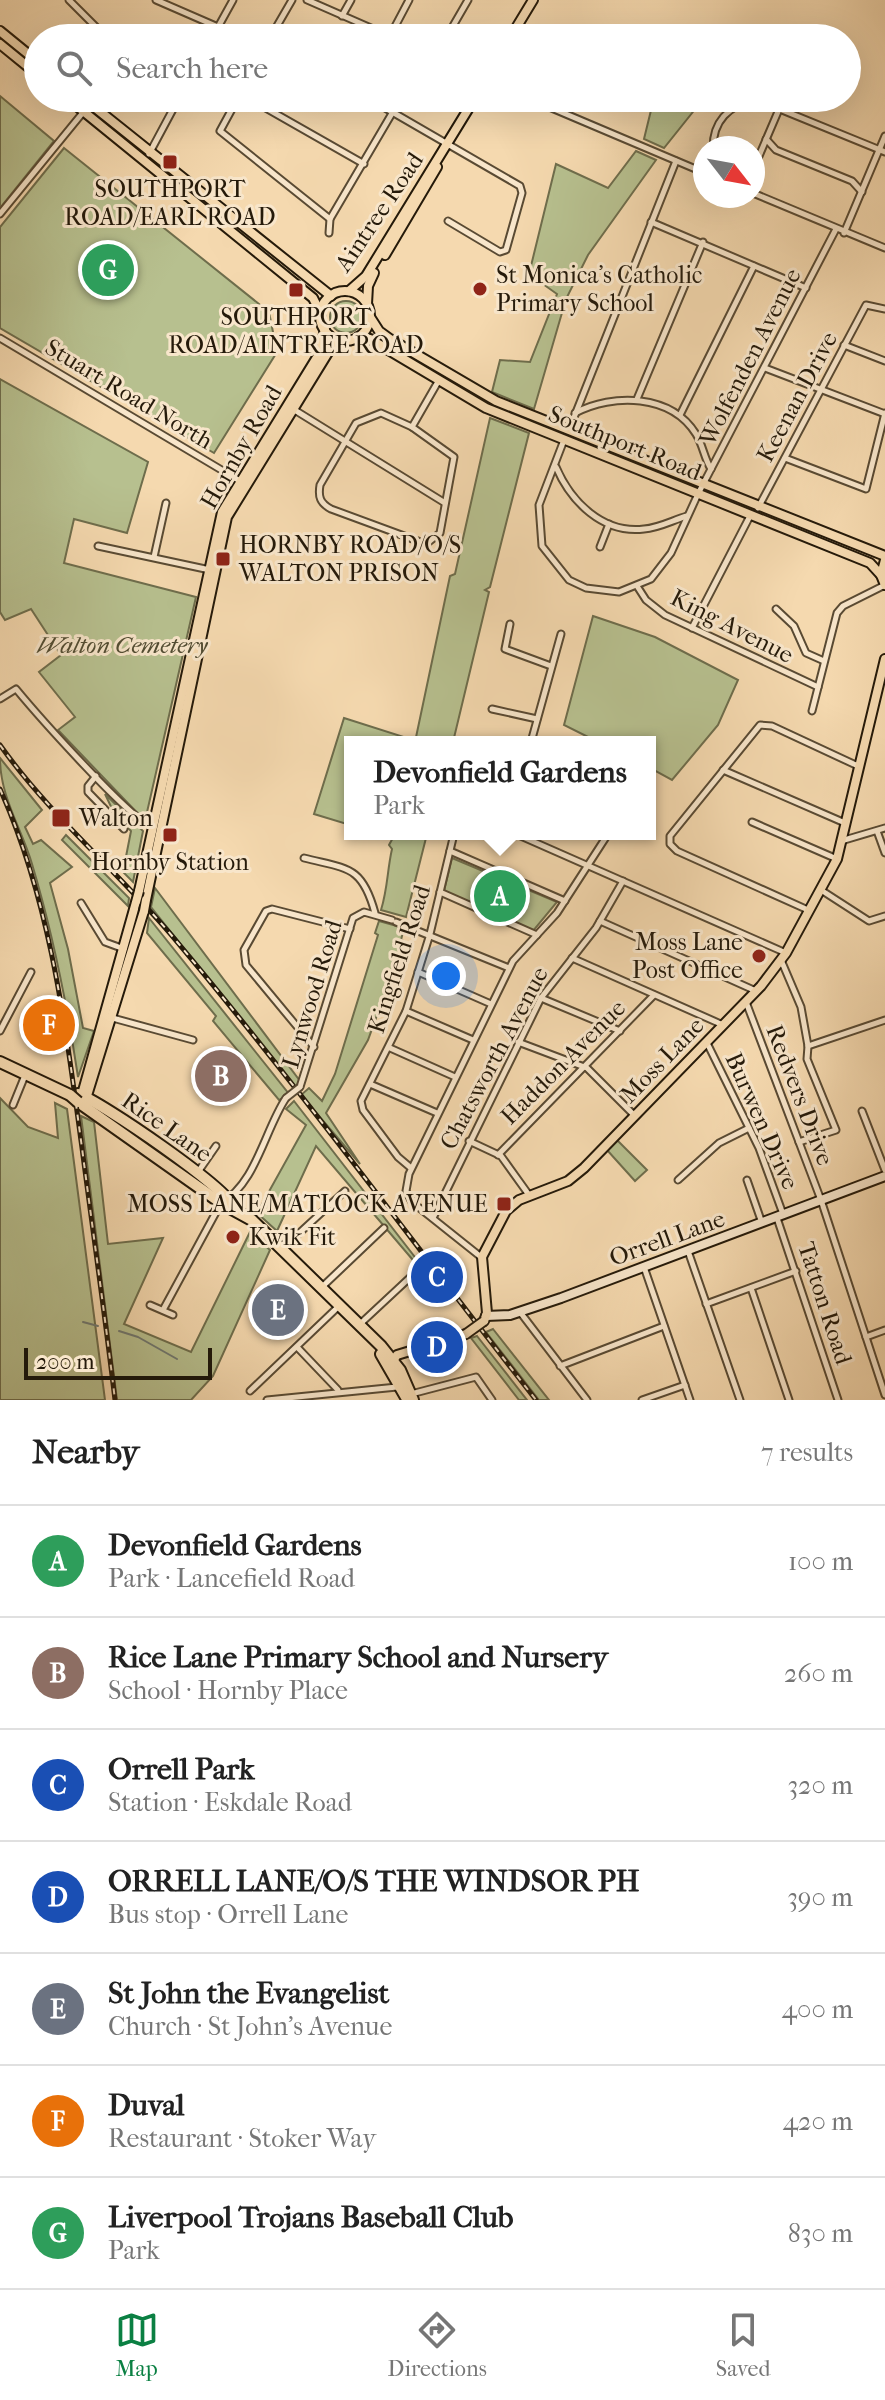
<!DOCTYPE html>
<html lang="en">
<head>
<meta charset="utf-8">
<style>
  :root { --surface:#fff; --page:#f6f6f6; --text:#222; --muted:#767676; --line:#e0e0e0; --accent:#0b8043 }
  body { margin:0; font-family:"IM FELL French Canon",serif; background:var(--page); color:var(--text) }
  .compass { position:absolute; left:693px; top:136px; width:72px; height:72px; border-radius:50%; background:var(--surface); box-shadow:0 8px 32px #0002; rotate:121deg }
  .scale { position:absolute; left:24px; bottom:20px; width:188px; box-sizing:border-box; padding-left:8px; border:4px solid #251a0a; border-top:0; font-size:22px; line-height:28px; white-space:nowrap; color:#251a0a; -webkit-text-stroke:6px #f8e6cb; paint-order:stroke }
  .you { position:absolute; left:446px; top:976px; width:28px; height:28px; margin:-20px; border:6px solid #fff; border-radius:50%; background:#1a73e8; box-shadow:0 0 0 12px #1a73e833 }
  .badge { display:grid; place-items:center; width:52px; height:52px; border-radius:50%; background:var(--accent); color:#fff; font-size:26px; font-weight:700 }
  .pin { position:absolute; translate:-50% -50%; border:4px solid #fff; box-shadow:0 2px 8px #0006 }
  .popup { position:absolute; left:344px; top:736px; width:312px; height:104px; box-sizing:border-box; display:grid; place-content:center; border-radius:0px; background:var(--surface); filter:drop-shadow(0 2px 6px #0005); font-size:26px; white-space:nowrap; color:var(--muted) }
  .popup b { font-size:30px; color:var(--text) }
  .popup::after { content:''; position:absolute; left:50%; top:100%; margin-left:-16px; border:16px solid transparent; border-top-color:var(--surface) }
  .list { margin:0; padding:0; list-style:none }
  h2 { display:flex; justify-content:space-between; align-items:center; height:104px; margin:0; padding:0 32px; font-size:34px }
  h2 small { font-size:26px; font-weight:400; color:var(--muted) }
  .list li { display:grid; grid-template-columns:52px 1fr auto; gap:24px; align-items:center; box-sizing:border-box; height:112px; padding:0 32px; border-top:2px solid var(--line) }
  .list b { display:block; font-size:30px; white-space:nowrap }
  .list p { margin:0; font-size:26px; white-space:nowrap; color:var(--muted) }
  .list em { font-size:26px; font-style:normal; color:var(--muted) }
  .icon { flex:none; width:44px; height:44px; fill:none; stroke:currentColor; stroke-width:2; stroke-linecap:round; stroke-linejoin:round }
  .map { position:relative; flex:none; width:885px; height:1400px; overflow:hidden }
  .search { position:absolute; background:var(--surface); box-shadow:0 8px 32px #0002; left:24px; right:24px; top:24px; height:88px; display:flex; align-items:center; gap:20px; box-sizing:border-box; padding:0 28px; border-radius:44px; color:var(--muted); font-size:30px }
  .sheet { height:888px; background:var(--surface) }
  nav { display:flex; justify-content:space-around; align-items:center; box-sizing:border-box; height:112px; border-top:2px solid var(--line); background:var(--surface); font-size:22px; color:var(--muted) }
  nav a { display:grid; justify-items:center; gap:4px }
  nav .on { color:var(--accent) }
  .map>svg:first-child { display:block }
  .green { fill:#b7c08f; stroke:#6e6d4c; stroke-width:2 }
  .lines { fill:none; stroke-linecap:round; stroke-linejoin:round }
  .stream { stroke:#6f7871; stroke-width:2 }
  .street-casing { stroke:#594a33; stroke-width:9 }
  .secondary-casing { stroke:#251a0a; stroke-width:12 }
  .primary-casing { stroke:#251a0a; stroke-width:12 }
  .highway-casing { stroke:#251a0a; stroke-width:14 }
  .street { stroke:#f8e6cb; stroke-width:5 }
  .secondary { stroke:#f8e6cb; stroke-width:8 }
  .primary { stroke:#f5d9af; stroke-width:8 }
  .highway { stroke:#f5d9af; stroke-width:10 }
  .rail-casing { stroke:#251a0a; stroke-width:5 }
  .rail { stroke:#f8e6cb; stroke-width:2; stroke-dasharray:6; stroke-linecap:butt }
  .street-bridge-casing { stroke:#594a33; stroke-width:9; stroke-linecap:butt }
  .primary-bridge-casing { stroke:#251a0a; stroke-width:12; stroke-linecap:butt }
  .highway-bridge-casing { stroke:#251a0a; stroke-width:14; stroke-linecap:butt }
  .street-bridge { stroke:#f8e6cb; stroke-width:5 }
  .primary-bridge { stroke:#f5d9af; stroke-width:8 }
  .highway-bridge { stroke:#f5d9af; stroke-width:10 }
  .poi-dot { fill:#8f2418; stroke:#f8e6cb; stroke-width:3 }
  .labels { text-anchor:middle; stroke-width:6; stroke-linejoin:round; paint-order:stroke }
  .poi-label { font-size:24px; fill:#251a0a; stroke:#f8e6cb; text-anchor:start }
  .street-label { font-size:24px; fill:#251a0a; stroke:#f8e6cb }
  .park-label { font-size:24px; font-style:italic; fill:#514c32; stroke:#f8e6cb }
</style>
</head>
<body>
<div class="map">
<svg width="885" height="1400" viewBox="0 0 885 1400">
  <rect width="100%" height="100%" fill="#f5d9af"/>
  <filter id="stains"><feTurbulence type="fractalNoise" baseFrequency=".0025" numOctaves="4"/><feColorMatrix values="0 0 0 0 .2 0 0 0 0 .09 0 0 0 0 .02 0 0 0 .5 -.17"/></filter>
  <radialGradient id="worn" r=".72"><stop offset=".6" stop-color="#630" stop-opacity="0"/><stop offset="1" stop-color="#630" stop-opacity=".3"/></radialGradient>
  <!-- green -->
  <g class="green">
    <polygon points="0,96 54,141 0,208"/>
    <polygon points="654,98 704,98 664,148 644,139"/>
    <polygon points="64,148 269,312 277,352 214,453 0,328 0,227"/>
    <polygon points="636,151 656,160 588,255 566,299 534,409 492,392 500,360 530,362 557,294 529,274 556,164 608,188"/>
    <circle cx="346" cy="317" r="16"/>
    <polygon points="0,379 148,462 127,533 74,519 64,563 196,597 145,821 58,730 75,717 39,672 61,655 31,609 5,620 0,612"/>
    <polygon points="490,418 529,433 490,587 485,590 489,592 453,742 415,742 450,576 455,574"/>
    <polygon points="593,616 655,637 738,680 718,725 672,780 650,768 650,742 598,742 564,725"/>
    <polygon points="344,718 407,738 405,742 350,742 350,825 314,814"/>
    <path d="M0,758L42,810L25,827L33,844L41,840L72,867L50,883L68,949L83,1028L94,1031L78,1077C67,1004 53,934 32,864C21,827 0,797 0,758Z"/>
    <polygon points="105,794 143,831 133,882 123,872 131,831 114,813"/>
    <path d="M395,834H427L406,917L381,910C388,887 387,871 392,849L389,845Z"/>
    <polygon points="66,835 129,898 128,906 62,840"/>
    <polygon points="452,858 557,902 533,931 444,891"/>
    <polygon points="155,888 300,1081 295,1088 151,907"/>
    <polygon points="149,918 289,1094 279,1100 213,1021 216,1016 147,933"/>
    <polygon points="379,921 404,928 401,940 404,941 368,1040 326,1113 360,1164 301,1095 309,1088 322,1101 335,1074 378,935 375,933"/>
    <polygon points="0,1098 28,1127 58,1138 55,1103 67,1109 105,1400 0,1400"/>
    <polygon points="294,1101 421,1265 418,1266 316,1146 277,1231 257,1213 306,1125 286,1109"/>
    <polygon points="81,1116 94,1122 108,1244 163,1238 124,1324 191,1352 250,1232 270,1250 213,1376 191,1400 117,1400"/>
    <polygon points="617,1140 647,1170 635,1181 607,1150"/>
    <polygon points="493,1329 549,1400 539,1400 486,1332"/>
    <polygon points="477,1336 527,1400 519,1400 471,1338"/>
  </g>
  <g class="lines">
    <!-- stream -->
    <g class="stream">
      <polyline points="83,1322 98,1326"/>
      <polyline points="119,1331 138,1337 177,1359"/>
    </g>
    <defs>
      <g id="street">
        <polyline points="69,0 107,38"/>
        <polyline points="156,0 218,27"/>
        <polyline points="307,0 394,38"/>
        <polyline points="342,16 351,0"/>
        <polyline points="390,36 409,0"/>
        <polyline points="212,38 233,0"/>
        <polyline points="270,38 292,0"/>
        <polyline points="446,38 468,0"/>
        <polyline points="238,98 220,131 330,219"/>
        <polyline points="248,98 364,164"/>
        <polyline points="368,98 520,186 522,193 506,250 500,252 448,221"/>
        <polyline points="528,98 705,173"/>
        <polyline points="766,139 776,150 852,181 862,192"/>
        <path d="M713,148C713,120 729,106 755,99L885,152"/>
        <polyline points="149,154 179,98"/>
        <polyline points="753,170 780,107"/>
        <polyline points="753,193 885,248"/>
        <polyline points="0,214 85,110"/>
        <polyline points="651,222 806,288"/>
        <polyline points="329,233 330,219 401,98"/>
        <polyline points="844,233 885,136"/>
        <polyline points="0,338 240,481"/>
        <polyline points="844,345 885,361"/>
        <polyline points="765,368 885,414"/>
        <polyline points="637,399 703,242"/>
        <polyline points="293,409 445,503"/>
        <path d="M381,413L412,427L454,457L440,533L426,544L331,509C320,503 318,497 320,485L356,423Z"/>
        <path d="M575,413C613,393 671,394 696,434C703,445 704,458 711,469"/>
        <polyline points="680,415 754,266"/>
        <polyline points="412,427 439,380"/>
        <polyline points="569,430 676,161"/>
        <polyline points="564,440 539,505 542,546 569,580 586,588 619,592 651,579 671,553 698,494 836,229"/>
        <polyline points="785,458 866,489 885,413"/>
        <path d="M556,467C571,502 603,534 644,529C659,528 673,520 687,516"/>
        <polyline points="758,508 866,305 885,309"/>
        <polyline points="98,546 210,570"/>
        <polyline points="600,547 609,524"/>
        <polyline points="154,557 166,503"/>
        <polyline points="637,586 646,600 665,615 818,687"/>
        <polyline points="776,609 794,626 806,653 824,661"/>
        <polyline points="510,624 505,649 551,666"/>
        <polyline points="692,628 750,516"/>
        <path d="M0,699L16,689C35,712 132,822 153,827"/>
        <polyline points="492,709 537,719"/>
        <polyline points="812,711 837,613 843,606 885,585"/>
        <polyline points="531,742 561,634"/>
        <polyline points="723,770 845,823"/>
        <polyline points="96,776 88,786 88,792 124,829"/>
        <polyline points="752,822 837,859"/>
        <polyline points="877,831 885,853"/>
        <polyline points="516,834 786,953"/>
        <polyline points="841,841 885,828"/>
        <polyline points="450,851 565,901"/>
        <path d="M304,858C347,869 362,865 375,913"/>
        <polyline points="821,890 869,921 885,916"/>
        <polyline points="440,892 537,935"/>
        <polyline points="81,903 105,942 124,949"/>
        <polyline points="808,910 677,851 670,844 670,836 760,725 772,726 858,766"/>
        <polyline points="600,921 756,991"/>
        <polyline points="396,922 509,968"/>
        <polyline points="572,958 723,1025"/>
        <polyline points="781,960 801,1007 808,1046 807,1059 836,1130 799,1142"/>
        <polyline points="418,972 491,1004"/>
        <polyline points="541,998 620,1031"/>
        <polyline points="746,1002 821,1200 885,1395"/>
        <polyline points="406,1011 473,1040"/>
        <polyline points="109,1017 193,1040"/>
        <polyline points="0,1031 31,972"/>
        <polyline points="518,1042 587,1068 635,1116"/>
        <polyline points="707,1043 759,1148 783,1214"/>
        <polyline points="808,1046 885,1020"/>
        <polyline points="314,1047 246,965 244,950 266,911 272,909 350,929"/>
        <polyline points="390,1048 455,1077"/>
        <polyline points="370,1084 437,1113"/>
        <polyline points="300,1087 353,918 364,912 392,920"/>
        <polyline points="13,1105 26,1073"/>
        <polyline points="862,1111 885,1170"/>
        <polyline points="469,1141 501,1156 529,1195"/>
        <polyline points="498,1155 654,995"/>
        <polyline points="411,1168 398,1157 363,1110 361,1101 406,1011 430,934 454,834"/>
        <polyline points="198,1172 216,1146"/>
        <polyline points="678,1180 719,1143 749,1128"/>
        <polyline points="747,1180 762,1223"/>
        <polyline points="433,1218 541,998 596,928 623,881"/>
        <polyline points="777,1218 838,1400"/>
        <polyline points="283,1248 345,1191"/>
        <polyline points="688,1251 740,1400"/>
        <polyline points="481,1257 412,1202 406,1191 409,1174 513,961 557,913 608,834"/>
        <polyline points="644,1267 690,1400"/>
        <polyline points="322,1287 384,1228"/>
        <polyline points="751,1288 789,1400"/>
        <polyline points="706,1304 796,1271"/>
        <polyline points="150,1305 173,1315"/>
        <path d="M163,1310L221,1203C256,1184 265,1129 286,1098"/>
        <polyline points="520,1312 587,1400"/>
        <polyline points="359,1325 417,1271"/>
        <polyline points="866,1337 885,1330"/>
        <polyline points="297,1347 338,1390"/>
        <polyline points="560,1366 664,1326"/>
        <polyline points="250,1391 339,1306"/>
        <polyline points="411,1394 476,1377 492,1400"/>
        <polyline points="267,1400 397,1387"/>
        <polyline points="642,1400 685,1385"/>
      </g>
      <polyline id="secondary" points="486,1316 510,1315 561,1298 885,1176"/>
      <g id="primary">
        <polyline points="0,31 38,62"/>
        <polyline points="510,38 533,0"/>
        <polyline points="0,44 38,75"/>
        <polyline points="67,98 313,298 321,314"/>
        <polyline points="83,98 331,296"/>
        <polyline points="385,255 437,167"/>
        <polyline points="349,291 366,276 475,98"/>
        <circle cx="345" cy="316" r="25"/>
        <polyline points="367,304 368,286 374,273"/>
        <polyline points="370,317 379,331 390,339 496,401 885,556"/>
        <polyline points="358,337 370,339 486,408 870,563 881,575"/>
        <polyline points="885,560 881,575 885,585"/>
        <polyline points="139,891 222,512 319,354 325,330"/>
        <polyline points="146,900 227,517 329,351 345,341"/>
        <polyline points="81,1098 136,902"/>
        <polyline points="85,1102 144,911"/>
        <polyline points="484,1321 487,1313 482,1257 506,1211 519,1200 568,1181 584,1168 761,986 786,953 837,859 885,659"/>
        <polyline points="390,1365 397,1355 466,1334"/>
      </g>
      <g id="highway">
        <polyline points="0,1062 70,1095"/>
        <path d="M78,1094C100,1101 230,1190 234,1208"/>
        <polyline points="78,1102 221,1203 252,1220 381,1346 400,1370 413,1400"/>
        <polyline points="381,1354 407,1399"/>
      </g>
    </defs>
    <!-- street casing -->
    <use href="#street" class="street-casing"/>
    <!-- secondary casing -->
    <use href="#secondary" class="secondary-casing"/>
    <!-- primary casing -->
    <use href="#primary" class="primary-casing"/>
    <!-- highway casing -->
    <use href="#highway" class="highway-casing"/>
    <!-- street -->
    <use href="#street" class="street"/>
    <!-- secondary -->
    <use href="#secondary" class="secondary"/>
    <!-- primary -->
    <use href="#primary" class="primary"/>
    <!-- highway -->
    <use href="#highway" class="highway"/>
    <defs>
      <g id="rail">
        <path d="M0,745C51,817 122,875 178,943C302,1091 417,1248 536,1400"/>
        <path d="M0,789C51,903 65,1024 82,1148C93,1232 105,1316 115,1400"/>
      </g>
    </defs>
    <!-- rail casing -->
    <use href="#rail" class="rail-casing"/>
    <!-- rail -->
    <use href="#rail" class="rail"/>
    <defs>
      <polyline id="street-bridge" points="286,1098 300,1087"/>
      <g id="primary-bridge">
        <polyline points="136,902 139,891"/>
        <polyline points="144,911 146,900"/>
        <polyline points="466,1334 484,1321"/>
      </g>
      <polyline id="highway-bridge" points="70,1095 78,1102"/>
    </defs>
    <!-- street-bridge casing -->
    <use href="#street-bridge" class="street-bridge-casing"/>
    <!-- primary-bridge casing -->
    <use href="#primary-bridge" class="primary-bridge-casing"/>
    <!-- highway-bridge casing -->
    <use href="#highway-bridge" class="highway-bridge-casing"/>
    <!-- street-bridge -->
    <use href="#street-bridge" class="street-bridge"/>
    <!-- primary-bridge -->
    <use href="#primary-bridge" class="primary-bridge"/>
    <!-- highway-bridge -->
    <use href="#highway-bridge" class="highway-bridge"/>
  </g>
  <!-- markers -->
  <g class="poi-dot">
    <rect x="162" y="154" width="16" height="16" rx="4"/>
    <circle cx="480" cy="289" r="8"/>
    <rect x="288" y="282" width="16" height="16" rx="4"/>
    <rect x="215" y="551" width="16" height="16" rx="4"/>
    <rect x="51" y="808" width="20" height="20" rx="4"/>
    <rect x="162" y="827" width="16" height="16" rx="4"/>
    <circle cx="759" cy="956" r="8"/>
    <rect x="496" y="1196" width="16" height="16" rx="4"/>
    <circle cx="233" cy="1237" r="8"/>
  </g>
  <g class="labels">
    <!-- poi labels -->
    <g class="poi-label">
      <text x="170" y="197" text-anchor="middle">SOUTHPORT<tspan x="170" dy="28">ROAD/EARL ROAD</tspan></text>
      <text x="496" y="283">St Monica's Catholic<tspan x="496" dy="28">Primary School</tspan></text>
      <text x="296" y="325" text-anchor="middle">SOUTHPORT<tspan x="296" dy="28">ROAD/AINTREE ROAD</tspan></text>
      <text x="239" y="553">HORNBY ROAD/O/S<tspan x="239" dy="28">WALTON PRISON</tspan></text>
      <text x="79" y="826">Walton</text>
      <text x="170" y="870" text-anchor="middle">Hornby Station</text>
      <text x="743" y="950" text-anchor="end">Moss Lane<tspan x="743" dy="28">Post Office</tspan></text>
      <text x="488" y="1212" text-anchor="end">MOSS LANE/MATLOCK AVENUE</text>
      <text x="249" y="1245">Kwik Fit</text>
    </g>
    <!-- street labels -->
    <g class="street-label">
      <text transform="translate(379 212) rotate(-56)" y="8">Aintree Road</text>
      <text transform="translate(750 357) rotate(-63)" y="8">Wolfenden Avenue</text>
      <text transform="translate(129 394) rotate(31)" y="8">Stuart Road North</text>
      <text transform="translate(797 397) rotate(-62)" y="8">Keenan Drive</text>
      <text transform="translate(625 443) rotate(22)" y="8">Southport Road</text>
      <text transform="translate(241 447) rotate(-60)" y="8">Hornby Road</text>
      <text transform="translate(732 626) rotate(27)" y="8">King Avenue</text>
      <text transform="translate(399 959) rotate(-72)" y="8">Kingfield Road</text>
      <text transform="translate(312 994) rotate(-73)" y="8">Lynwood Road</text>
      <text transform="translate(494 1058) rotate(-62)" y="8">Chatsworth Avenue</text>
      <text transform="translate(662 1060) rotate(-46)" y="8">Moss Lane</text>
      <text transform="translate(563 1062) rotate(-45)" y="8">Haddon Avenue</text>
      <text transform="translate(800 1095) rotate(69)" y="8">Redvers Drive</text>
      <text transform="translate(762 1121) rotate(66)" y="8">Burwen Drive</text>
      <text transform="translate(167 1127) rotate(35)" y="8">Rice Lane</text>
      <text transform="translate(667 1238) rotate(-20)" y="8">Orrell Lane</text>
      <text transform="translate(825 1303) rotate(72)" y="8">Tatton Road</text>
    </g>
    <!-- park labels -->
    <g class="park-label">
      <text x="122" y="653">Walton Cemetery</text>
    </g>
  </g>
  <rect width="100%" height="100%" filter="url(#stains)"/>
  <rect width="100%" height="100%" fill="url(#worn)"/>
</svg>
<svg class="compass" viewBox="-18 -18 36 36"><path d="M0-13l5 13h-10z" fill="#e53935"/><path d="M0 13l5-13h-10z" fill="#767676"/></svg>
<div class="scale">200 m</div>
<div class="you"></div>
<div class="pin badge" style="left:500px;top:896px;background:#2e9e5b">A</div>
<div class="popup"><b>Devonfield Gardens</b>Park</div>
<div class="pin badge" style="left:221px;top:1076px;background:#8d6e63">B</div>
<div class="pin badge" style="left:437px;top:1277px;background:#1a4fb4">C</div>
<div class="pin badge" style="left:437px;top:1347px;background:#1a4fb4">D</div>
<div class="pin badge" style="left:278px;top:1310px;background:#6b7280">E</div>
<div class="pin badge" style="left:49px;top:1025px;background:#e8710a">F</div>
<div class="pin badge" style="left:108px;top:270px;background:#2e9e5b">G</div>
<div class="search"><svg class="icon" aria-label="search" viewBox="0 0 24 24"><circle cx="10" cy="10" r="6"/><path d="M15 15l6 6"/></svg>Search here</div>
</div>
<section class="sheet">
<h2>Nearby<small>7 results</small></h2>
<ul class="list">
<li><span class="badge" style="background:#2e9e5b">A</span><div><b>Devonfield Gardens</b><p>Park · Lancefield Road</p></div><em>100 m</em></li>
<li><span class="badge" style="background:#8d6e63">B</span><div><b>Rice Lane Primary School and Nursery</b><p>School · Hornby Place</p></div><em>260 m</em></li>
<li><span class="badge" style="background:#1a4fb4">C</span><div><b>Orrell Park</b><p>Station · Eskdale Road</p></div><em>320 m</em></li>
<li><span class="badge" style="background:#1a4fb4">D</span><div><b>ORRELL LANE/O/S THE WINDSOR PH</b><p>Bus stop · Orrell Lane</p></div><em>390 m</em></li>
<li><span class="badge" style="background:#6b7280">E</span><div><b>St John the Evangelist</b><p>Church · St John's Avenue</p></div><em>400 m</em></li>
<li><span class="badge" style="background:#e8710a">F</span><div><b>Duval</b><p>Restaurant · Stoker Way</p></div><em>420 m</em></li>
<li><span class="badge" style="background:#2e9e5b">G</span><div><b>Liverpool Trojans Baseball Club</b><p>Park</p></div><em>830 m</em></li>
</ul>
</section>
<nav>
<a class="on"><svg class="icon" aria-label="map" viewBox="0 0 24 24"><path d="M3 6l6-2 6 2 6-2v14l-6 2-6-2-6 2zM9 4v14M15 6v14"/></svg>Map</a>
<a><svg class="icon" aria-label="directions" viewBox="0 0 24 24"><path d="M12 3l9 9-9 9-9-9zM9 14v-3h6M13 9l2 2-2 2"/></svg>Directions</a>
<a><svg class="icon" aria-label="saved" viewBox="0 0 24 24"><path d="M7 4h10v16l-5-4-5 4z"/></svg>Saved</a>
</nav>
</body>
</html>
